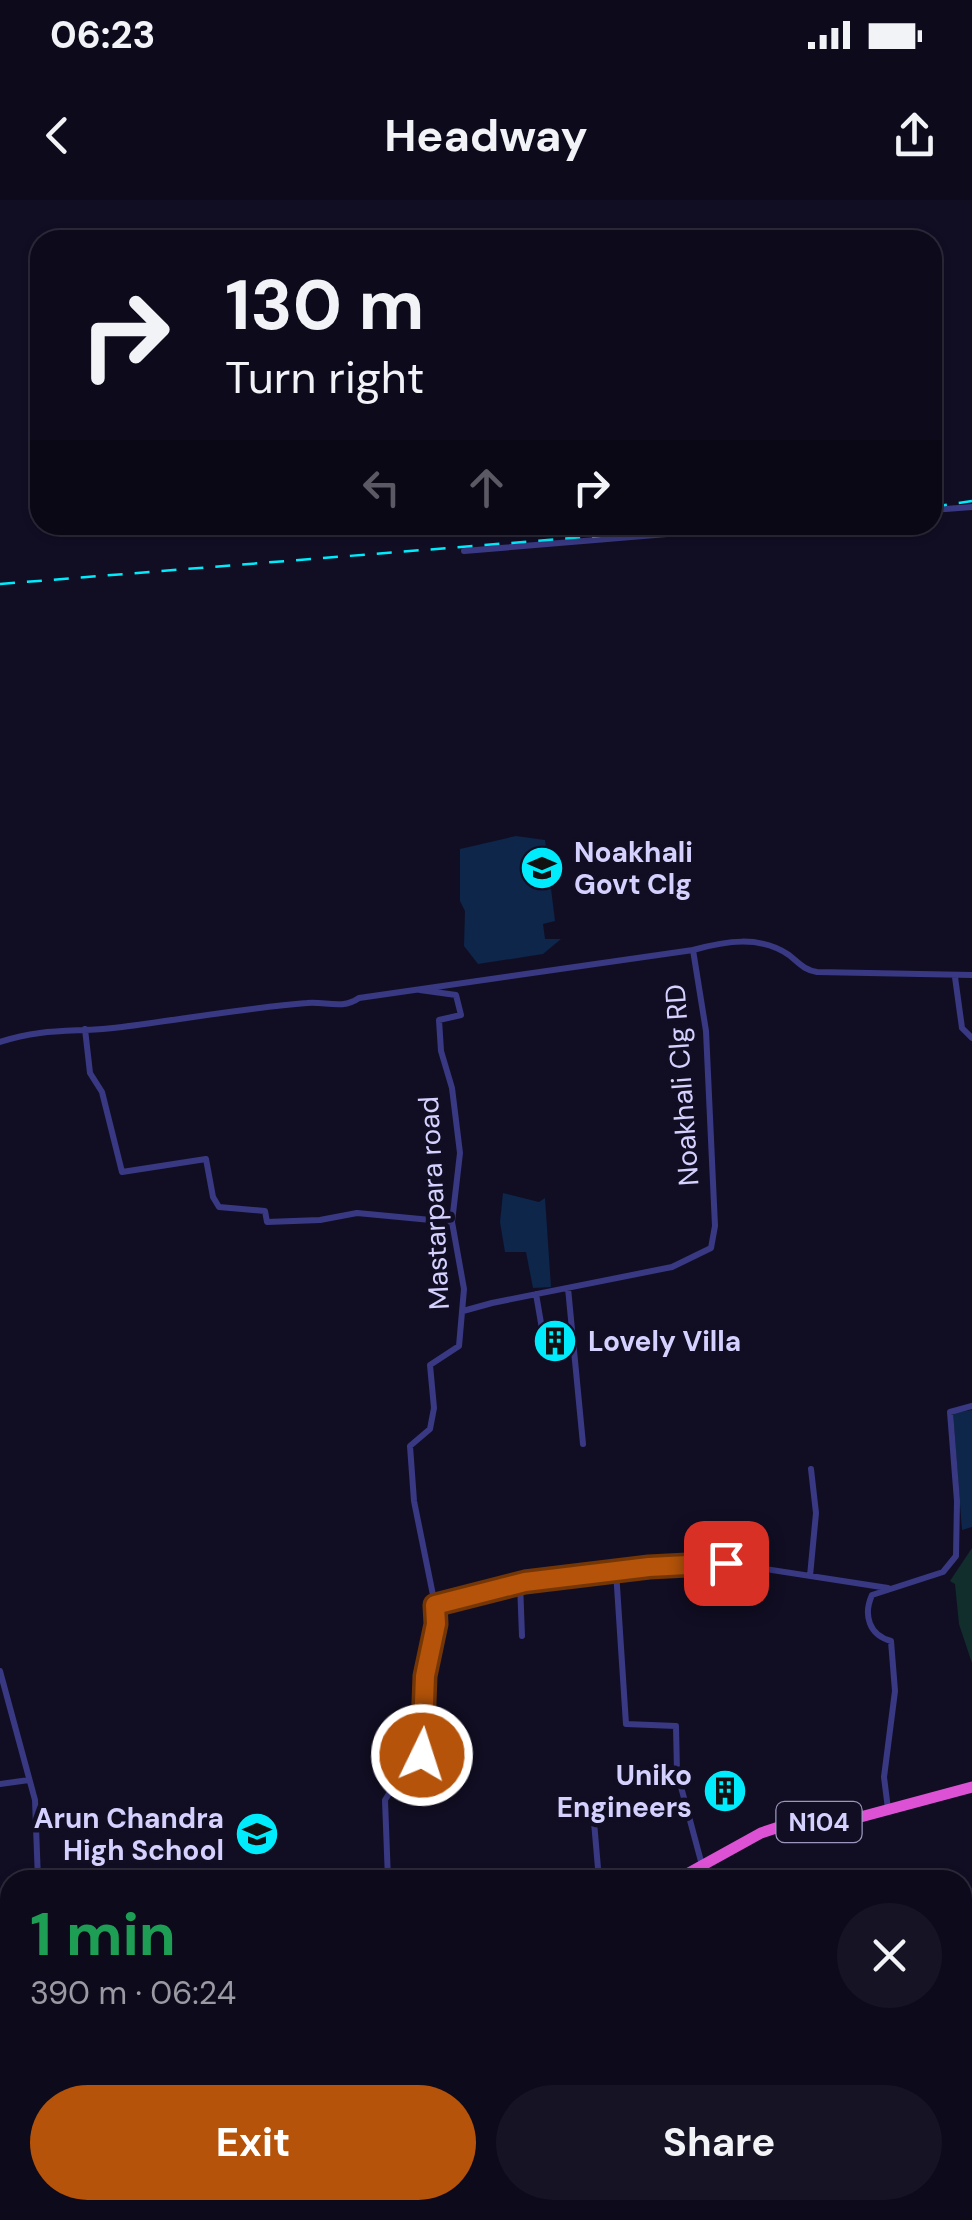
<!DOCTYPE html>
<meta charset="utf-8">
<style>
body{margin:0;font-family:"DM Sans",sans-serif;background:#161324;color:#f1f3f6;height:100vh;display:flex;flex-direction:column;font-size:38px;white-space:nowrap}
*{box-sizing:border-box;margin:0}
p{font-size:32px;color:#9a9aa3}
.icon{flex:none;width:55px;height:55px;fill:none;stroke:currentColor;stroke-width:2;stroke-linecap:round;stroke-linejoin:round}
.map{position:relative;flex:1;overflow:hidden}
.drawer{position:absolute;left:0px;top:1670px;width:972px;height:350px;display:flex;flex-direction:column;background:#0d0a1b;border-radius:30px 30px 0 0;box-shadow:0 2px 8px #0004,0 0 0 2px #2d2b3a}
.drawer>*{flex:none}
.guide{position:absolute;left:30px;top:30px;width:912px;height:305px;border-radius:30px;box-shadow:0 2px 8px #0004,0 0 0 2px #2d2b3a;background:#0d0a1b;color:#f1f3f6;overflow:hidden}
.pin{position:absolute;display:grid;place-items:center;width:85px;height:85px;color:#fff;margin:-42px;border-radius:20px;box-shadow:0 5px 15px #0006}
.me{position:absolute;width:110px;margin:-55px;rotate:4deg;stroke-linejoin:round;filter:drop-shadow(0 0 8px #0008)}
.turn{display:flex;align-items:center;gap:35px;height:210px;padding:0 30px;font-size:45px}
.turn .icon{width:130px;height:130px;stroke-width:2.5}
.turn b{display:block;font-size:70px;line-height:85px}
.lanes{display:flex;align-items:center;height:95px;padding:0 30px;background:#0003;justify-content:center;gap:50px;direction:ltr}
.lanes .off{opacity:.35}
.round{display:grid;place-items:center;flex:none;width:105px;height:105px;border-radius:52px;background:#161324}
.head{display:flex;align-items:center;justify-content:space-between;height:170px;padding:0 30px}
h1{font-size:60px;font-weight:700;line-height:75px;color:#1e9e55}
.cta{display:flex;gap:20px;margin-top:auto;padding:20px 30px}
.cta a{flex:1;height:115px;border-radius:60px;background:#b45309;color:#fff;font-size:40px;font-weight:700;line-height:115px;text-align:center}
.cta a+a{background:#161324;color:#f1f3f6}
.status{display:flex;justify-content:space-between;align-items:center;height:70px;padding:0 50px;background:#0d0a1b;direction:ltr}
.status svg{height:28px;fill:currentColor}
header{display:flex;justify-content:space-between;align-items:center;height:130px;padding:0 30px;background:#0d0a1b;font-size:45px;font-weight:700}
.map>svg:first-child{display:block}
</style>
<div class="status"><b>06:23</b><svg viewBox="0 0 49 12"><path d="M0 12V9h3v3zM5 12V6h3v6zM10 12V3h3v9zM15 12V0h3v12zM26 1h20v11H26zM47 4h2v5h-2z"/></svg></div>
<header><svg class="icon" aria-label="back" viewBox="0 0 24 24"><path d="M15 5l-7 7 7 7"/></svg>Headway<svg class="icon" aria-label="share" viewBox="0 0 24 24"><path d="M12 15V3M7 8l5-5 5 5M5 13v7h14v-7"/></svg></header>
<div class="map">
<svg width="972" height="2020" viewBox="0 0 972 2020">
<rect width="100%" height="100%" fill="#110e24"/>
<path fill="#112e2c" d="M 972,1348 L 972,1463 L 959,1424 L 955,1384 L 950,1381 Z"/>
<path fill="#0d264a" d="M 516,636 L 545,640 L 555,721 L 543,724 L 545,739 L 561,739 L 543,754 L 478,764 L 464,746 L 465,711 L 460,701 L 460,649 Z
M 503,993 L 539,1002 L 545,998 L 551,1087 L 533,1088 L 526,1052 L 505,1052 L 500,1022 Z
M 972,1210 L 972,1327 L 962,1330 L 953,1213 Z"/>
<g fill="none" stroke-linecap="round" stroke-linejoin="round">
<path stroke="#393983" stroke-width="6" d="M 932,310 L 972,307
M 464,351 L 776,325
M 955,777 L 962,828 L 972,838
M 85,829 L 90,873 L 102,892 L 122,972 L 206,959 L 213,997 L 219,1007 L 265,1011 L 267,1022 L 320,1020 L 357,1013 L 452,1022
M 0,842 C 45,827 77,833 122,827 C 184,819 245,808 307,803 C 325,801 342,810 359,798 L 693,750
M 568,1088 L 583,1244
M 536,1094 L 547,1158
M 463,1111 L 492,1103 L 672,1067 L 711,1048 L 715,1026 L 706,831 L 693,750 C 725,741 760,735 789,755 C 799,763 804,770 817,772 L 972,775
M 616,1371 L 626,1524 L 676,1526 L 677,1572 L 702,1665
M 810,1376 L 816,1313 L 811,1269
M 520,1383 L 522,1436
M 435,1405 L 525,1382 L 649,1367 L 726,1363 L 888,1388
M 0,1471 L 35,1600 L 38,1680
M 0,1584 L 29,1580
M 888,1609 L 884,1577 L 895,1491 L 891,1441 C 869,1435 863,1415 872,1395 L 943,1372 L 956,1356 L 957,1301 L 950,1212 L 972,1206
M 593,1610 L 599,1680
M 388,1680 L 385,1600 L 390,1592 L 422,1591 L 424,1492 L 435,1424 L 435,1405 L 414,1301 L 410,1246 L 430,1229 L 434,1208 L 430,1165 L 459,1146 L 464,1089 L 452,1022 L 460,953 L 452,888 L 441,851 L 439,820 L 461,815 L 456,795 L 420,790
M 400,2012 L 414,2010
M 866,2020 L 870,2016 L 972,2016"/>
<path stroke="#bb58ff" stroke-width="10" d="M 248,2010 L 248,2020"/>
<path stroke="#dd52d4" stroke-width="11" d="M 676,1680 L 761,1633 L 782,1626 L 853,1619 L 972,1587
M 0,1812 L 10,1808"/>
<path stroke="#00ecfc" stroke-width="2.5" stroke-dasharray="15 12" stroke-linecap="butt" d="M 932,307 L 972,301
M 0,384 L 709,327 L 833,330 L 855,325"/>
</g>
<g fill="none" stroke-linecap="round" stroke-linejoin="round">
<g stroke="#753606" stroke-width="25">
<path id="route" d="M 422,1555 L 425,1476 L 436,1424 L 435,1405 L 525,1382 L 649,1367 L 726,1363"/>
</g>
<use href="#route" stroke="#b45309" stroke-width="18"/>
</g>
<defs>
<g id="university-disc" transform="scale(2.25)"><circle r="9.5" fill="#00ecfc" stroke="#110e24"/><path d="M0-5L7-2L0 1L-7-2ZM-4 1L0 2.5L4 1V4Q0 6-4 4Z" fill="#111"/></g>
<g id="building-disc" transform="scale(2.25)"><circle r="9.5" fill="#00ecfc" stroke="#110e24"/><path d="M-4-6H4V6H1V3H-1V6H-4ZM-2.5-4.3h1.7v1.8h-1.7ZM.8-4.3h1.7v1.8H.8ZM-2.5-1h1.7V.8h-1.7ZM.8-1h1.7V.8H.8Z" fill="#111"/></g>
<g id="school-disc" transform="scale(2.25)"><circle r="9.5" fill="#00ecfc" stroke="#110e24"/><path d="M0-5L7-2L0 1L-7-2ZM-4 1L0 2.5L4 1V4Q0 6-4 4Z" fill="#111"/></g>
</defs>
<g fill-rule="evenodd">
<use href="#university-disc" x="542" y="668"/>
<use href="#building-disc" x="555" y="1141"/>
<use href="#building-disc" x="725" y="1591"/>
<use href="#school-disc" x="257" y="1634"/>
</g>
<g text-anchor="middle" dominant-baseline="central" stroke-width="9" stroke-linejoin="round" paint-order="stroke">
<rect fill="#110e24" stroke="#9a96bd" stroke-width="2.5" x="776.5" y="1602" width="85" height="40" rx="8"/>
<g font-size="25" font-weight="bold" fill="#d5d1ff">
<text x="819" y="1622">N104</text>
</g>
<g font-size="28" font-weight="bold" fill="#d5d1ff" stroke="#110e24" text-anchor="start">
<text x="574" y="652">Noakhali<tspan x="574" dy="32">Govt Clg</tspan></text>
<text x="588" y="1141">Lovely Villa</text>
<text x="692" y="1575" text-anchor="end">Uniko<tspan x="692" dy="32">Engineers</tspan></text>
<text x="224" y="1618" text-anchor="end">Arun Chandra<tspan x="224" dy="32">High School</tspan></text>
</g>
<g font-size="28" fill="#d5d1ff" stroke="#110e24">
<text transform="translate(682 885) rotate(-94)">Noakhali Clg RD</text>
<text transform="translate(434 1003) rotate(-93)">Mastarpara road</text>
</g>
</g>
</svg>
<div class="pin" style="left:726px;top:1363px;background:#d93025"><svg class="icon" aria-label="arrive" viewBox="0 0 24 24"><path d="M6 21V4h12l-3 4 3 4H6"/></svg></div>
<svg class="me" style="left:422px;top:1555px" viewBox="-20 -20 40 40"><circle r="17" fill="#b45309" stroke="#fff" stroke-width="3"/><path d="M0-11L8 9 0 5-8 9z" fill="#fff"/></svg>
<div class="guide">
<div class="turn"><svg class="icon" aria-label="right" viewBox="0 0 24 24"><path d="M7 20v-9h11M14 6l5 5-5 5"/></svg><div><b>130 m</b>Turn right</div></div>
<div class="lanes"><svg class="icon off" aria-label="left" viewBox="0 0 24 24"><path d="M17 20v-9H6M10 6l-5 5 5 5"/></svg><svg class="icon off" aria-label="ahead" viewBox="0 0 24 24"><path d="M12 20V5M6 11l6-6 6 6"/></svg><svg class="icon" aria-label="right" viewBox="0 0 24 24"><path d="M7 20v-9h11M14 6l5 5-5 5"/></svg></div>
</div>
<section class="drawer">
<div class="head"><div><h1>1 min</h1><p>390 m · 06:24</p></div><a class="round"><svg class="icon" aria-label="close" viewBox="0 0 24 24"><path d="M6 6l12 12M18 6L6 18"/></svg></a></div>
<div class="cta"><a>Exit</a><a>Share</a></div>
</section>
</div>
